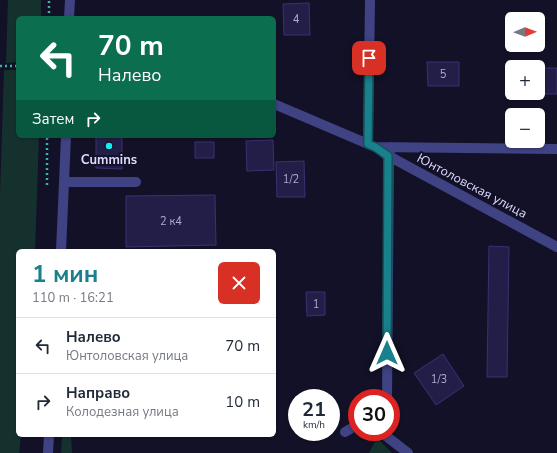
<!DOCTYPE html>
<html lang="ru">
<meta charset="utf-8">
<style>
body{margin:0;font-family:"Nunito Sans",sans-serif;background:#f6f6f7;color:#1f2937;height:100vh;display:flex;flex-direction:column;font-size:15px;white-space:nowrap}
*{box-sizing:border-box;margin:0}
p{font-size:13px;color:#747a83}
.icon{flex:none;width:22px;height:22px;fill:none;stroke:currentColor;stroke-width:2;stroke-linecap:round;stroke-linejoin:round}
.map{position:relative;flex:1;overflow:hidden}
.drawer{position:absolute;left:16px;top:249px;width:260px;height:188px;display:flex;flex-direction:column;background:#fff;border-radius:6px;box-shadow:0 1px 3px #0004}
.drawer>*{flex:none}
.top-card{position:absolute;left:16px;top:16px;width:260px;height:122px;border-radius:6px;box-shadow:0 1px 3px #0004;background:#0b6e4f;color:#fff;overflow:hidden}
.needle{width:26px;rotate:89deg}
.fabs{position:absolute;left:505px;top:12px;display:grid;gap:8px}
.fabs a{display:grid;place-items:center;width:40px;height:40px;border-radius:6px;background:#fff;box-shadow:0 1px 3px #0004;font-size:20px}
.speed{position:absolute;left:288px;top:389px;display:flex;gap:8px;font-size:20px;font-weight:700;text-align:center}
.speed>*{display:grid;place-content:center;width:52px;height:52px;border-radius:50%;background:#fff;box-shadow:0 1px 3px #0004;line-height:1}
.speed small{font-size:10px;font-weight:400}
.speed .limit{border:6px solid #d22;background:#fff;color:#111}
.pin{position:absolute;display:grid;place-items:center;width:34px;height:34px;color:#fff;margin:-17px;border-radius:8px;box-shadow:0 2px 6px #0006}
.me{position:absolute;width:44px;margin:-22px;rotate:0deg;stroke-linejoin:round;filter:drop-shadow(0 0 3px #0008)}
.turn{display:flex;align-items:center;gap:14px;height:84px;padding:0 16px;font-size:18px}
.turn .icon{width:52px;height:52px;stroke-width:2.5}
.turn b{display:block;font-size:28px;line-height:34px}
.then{display:flex;align-items:center;height:38px;padding:0 16px;background:#0003;gap:8px;font-size:15px}
.round{display:grid;place-items:center;flex:none;width:42px;height:42px;border-radius:6px;background:#f6f6f7}
.summary{display:flex;align-items:center;justify-content:space-between;height:68px;padding:0 16px}
h1{font-size:24px;font-weight:700;line-height:30px;color:#19818b}
ul{padding:0;list-style:none}
li{display:flex;align-items:center;gap:12px;height:56px;padding:0 16px;border-top:1px solid #e0e1e3}
li div{flex:1}
li b{display:block;font-size:15px}
li em{font-style:normal}
.map>svg:first-child{display:block}
</style>
<div class="map">
<svg width="557" height="453" viewBox="0 0 557 453">
<rect width="100%" height="100%" fill="#131127"/>
<path fill="#15312e" d="M 8,0 L 41,0 L 41,18 L 18,18 L 18,62 L 6,63 Z
M 4,70 L 18,70 L 18,136 L 39,136 L 35,251 L 18,251 L 18,435 L 21,435 L 19,453 L 0,453 L 0,195 Z
M 62,435 L 71,435 L 72,453 L 61,453 Z
M 377,438 L 392,453 L 369,453 Z"/>
<path fill="#231e47" stroke="#393272" d="M 309,3 L 310,35 L 284,35 L 283,4 Z
M 427,62 L 459,62 L 459,86 L 428,86 Z
M 538,68 L 557,68 L 557,94 L 538,94 Z
M 96,136 L 122,136 L 122,169 L 96,168 Z
M 273,140 L 274,170 L 247,171 L 246,141 Z
M 195,142 L 214,142 L 214,158 L 195,158 Z
M 304,161 L 305,197 L 277,197 L 276,162 Z
M 215,195 L 216,245 L 126,247 L 126,196 Z
M 489,246 L 509,247 L 507,377 L 487,377 Z
M 306,292 L 325,292 L 325,315 L 307,316 Z
M 443,354 L 464,386 L 436,405 L 414,373 Z"/>
<g fill="none" stroke-linecap="round" stroke-linejoin="round">
<path stroke="#37b4a2" stroke-width="2.5" stroke-dasharray="2 3" stroke-linecap="butt" d="M 49,18 L 49,0
M 0,66 L 18,66
M 47,185 L 47,136"/>
<path stroke="#3f4283" stroke-width="10" d="M 69,18 L 70,0
M 274,104 L 375,147 L 557,149
M 368,144 L 370,0
M 385,154 L 557,247
M 64,182 L 136,182
M 61,251 L 66,136
M 387,398 L 389,156 L 391,147
M 345,432 L 357,425
M 386,432 L 386,436 L 408,453
M 48,453 L 49,435"/>
</g>
<g fill="none" stroke-linecap="round" stroke-linejoin="round">
<g stroke="#10545a" stroke-width="10">
<path id="route" d="M 369,58 L 368,144 L 375,147 L 388,156 L 387,353"/>
</g>
<use href="#route" stroke="#19818b" stroke-width="7"/>
</g>
<circle fill="#11edf2" stroke="#131127" stroke-width="1.5" cx="109" cy="146" r="4"/>
<g text-anchor="middle" dominant-baseline="central" stroke-width="4" stroke-linejoin="round" paint-order="stroke">
<g font-size="11" fill="#adabd0">
<text x="296" y="19">4</text>
<text x="443" y="74">5</text>
<text x="291" y="179">1/2</text>
<text x="171" y="221">2 к4</text>
<text x="316" y="304">1</text>
<text x="439" y="379">1/3</text>
</g>
<g font-size="13" font-weight="bold" fill="#dbdafd" stroke="#131127">
<text x="109" y="160">Cummins</text>
</g>
<g font-size="13" fill="#dbdafd" stroke="#131127">
<text transform="translate(472 186) rotate(28)">Юнтоловская улица</text>
</g>
</g>
</svg>
<div class="fabs">
<a><svg class="needle" viewBox="-14 -14 28 28"><path d="M0-13l5 13h-10z" fill="#e53935"/><path d="M0 13l5-13h-10z" fill="#747a83"/></svg></a>
<a>+</a>
<a>−</a>
</div>
<div class="speed"><div>21<small>km/h</small></div><div class="limit">30</div></div>
<div class="pin" style="left:369px;top:58px;background:#d93025"><svg class="icon" aria-label="arrive" viewBox="0 0 24 24"><path d="M6 21V4h12l-3 4 3 4H6"/></svg></div>
<svg class="me" style="left:387px;top:353px" viewBox="-20 -20 40 40"><path d="M0-17L14 15 0 8-14 15z" fill="#19818b" stroke="#fff" stroke-width="4"/></svg>
<div class="top-card">
<div class="turn"><svg class="icon" aria-label="left" viewBox="0 0 24 24"><path d="M17 20v-9H6M10 6l-5 5 5 5"/></svg><div><b>70 m</b>Налево</div></div>
<div class="then">Затем<svg class="icon" aria-label="right" viewBox="0 0 24 24"><path d="M7 20v-9h11M14 6l5 5-5 5"/></svg></div>
</div>
<section class="drawer">
<div class="summary"><div><h1>1 мин</h1><p>110 m · 16:21</p></div><a class="round" style="background:#d93025;color:#fff"><svg class="icon" aria-label="close" viewBox="0 0 24 24"><path d="M6 6l12 12M18 6L6 18"/></svg></a></div>
<ul>
<li><svg class="icon" aria-label="left" viewBox="0 0 24 24"><path d="M17 20v-9H6M10 6l-5 5 5 5"/></svg><div><b>Налево</b><p>Юнтоловская улица</p></div><em>70 m</em></li>
<li><svg class="icon" aria-label="right" viewBox="0 0 24 24"><path d="M7 20v-9h11M14 6l5 5-5 5"/></svg><div><b>Направо</b><p>Колодезная улица</p></div><em>10 m</em></li>
</ul>
</section>
</div>
